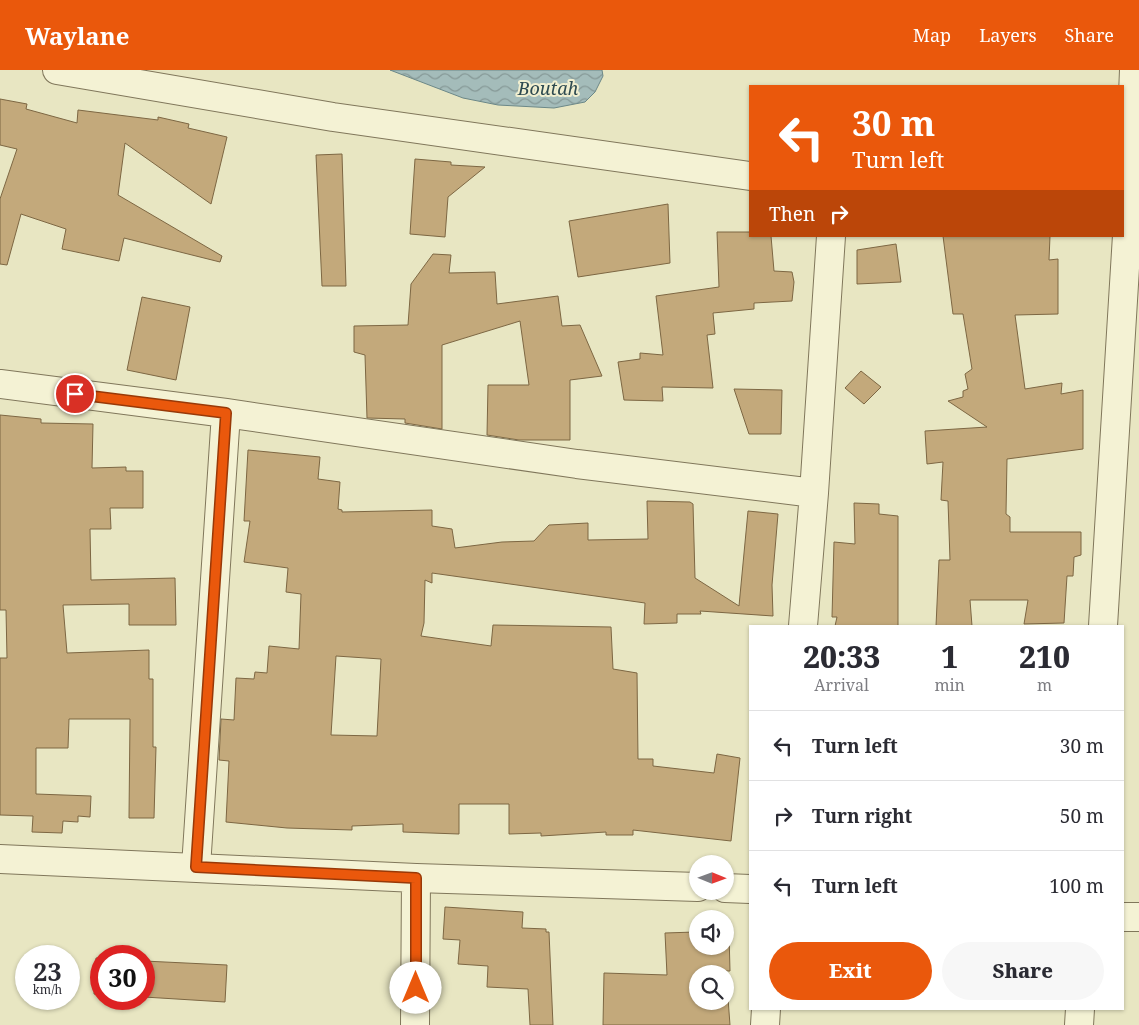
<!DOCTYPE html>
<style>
body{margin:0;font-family:"Noto Serif",serif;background:#f7f7f7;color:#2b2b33;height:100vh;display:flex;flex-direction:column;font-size:19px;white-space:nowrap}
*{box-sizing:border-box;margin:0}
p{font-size:16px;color:#7c7c81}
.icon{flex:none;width:28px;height:28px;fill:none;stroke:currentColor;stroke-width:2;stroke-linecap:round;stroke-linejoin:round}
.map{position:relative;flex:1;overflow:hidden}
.details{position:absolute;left:749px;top:555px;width:375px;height:385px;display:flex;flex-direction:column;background:#fff;border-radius:0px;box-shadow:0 1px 4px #0004}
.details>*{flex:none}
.hud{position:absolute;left:749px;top:15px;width:375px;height:152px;border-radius:0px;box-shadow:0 1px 4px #0004;background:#ea580c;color:#fff;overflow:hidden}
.needle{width:32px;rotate:91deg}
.tools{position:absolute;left:689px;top:785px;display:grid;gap:10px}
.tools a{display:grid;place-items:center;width:45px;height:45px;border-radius:50%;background:#fff;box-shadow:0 1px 4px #0004;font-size:25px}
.speed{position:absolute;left:15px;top:875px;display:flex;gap:10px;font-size:25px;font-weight:700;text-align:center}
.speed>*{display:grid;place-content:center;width:65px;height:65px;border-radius:50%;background:#fff;box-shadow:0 1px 4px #0004;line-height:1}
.speed small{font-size:12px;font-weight:400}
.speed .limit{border:8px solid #d22;background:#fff;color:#111}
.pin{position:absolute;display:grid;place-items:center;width:42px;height:42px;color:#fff;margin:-21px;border:2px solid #fff;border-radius:50%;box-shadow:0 1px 5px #0007}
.me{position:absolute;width:55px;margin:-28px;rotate:0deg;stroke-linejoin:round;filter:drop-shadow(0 0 4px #0008)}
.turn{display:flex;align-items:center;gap:18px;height:105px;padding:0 20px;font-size:22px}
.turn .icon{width:65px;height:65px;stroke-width:2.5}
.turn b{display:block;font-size:35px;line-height:42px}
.then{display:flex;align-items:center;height:48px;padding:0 20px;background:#0003;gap:10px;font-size:19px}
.eta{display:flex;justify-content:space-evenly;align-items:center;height:85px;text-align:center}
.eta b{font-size:30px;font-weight:800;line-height:35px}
.primary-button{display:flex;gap:10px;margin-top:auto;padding:10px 20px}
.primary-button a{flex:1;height:58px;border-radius:30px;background:#ea580c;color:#fff;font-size:20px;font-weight:800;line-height:58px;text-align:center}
.primary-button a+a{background:#f7f7f7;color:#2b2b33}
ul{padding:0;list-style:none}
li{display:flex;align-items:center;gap:15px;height:70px;padding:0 20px;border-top:1px solid #e1e1e2}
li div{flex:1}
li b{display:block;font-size:19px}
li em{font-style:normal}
header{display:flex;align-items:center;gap:30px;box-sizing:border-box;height:70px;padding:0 25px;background:#ea580c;color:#fff}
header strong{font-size:24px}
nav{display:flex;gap:28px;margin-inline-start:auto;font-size:18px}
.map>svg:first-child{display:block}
</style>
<header>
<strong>Waylane</strong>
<nav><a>Map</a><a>Layers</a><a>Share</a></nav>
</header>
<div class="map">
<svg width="1139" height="955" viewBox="0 0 1139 955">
<defs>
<pattern id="water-waves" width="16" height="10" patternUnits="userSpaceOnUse" patternTransform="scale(1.25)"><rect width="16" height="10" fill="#a4bcba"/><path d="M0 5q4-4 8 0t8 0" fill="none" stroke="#869997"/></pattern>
</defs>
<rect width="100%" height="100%" fill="#e8e6c2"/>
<path fill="url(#water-waves)" stroke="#6c8888" d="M 390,0 L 602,0 L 603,6 L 595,22 L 585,32 L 554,38 L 498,35 L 463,28 Z"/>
<path fill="#c3a97b" stroke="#7d6743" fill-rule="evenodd" d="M 0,29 L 27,34 L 26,39 L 77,53 L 78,40 L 158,50 L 158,47 L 189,54 L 188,58 L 227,67 L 211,134 L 125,73 L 118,125 L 222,186 L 220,192 L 124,168 L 119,191 L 62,179 L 66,159 L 21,144 L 7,195 L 0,194 L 0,129 L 17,79 L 0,75 Z
M 342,84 L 346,216 L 322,216 L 316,85 Z
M 415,89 L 451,92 L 451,95 L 485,97 L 448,127 L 445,167 L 410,164 Z
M 668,134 L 670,193 L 578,207 L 569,151 Z
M 717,162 L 750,162 L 750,166 L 771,166 L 774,201 L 792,202 L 794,212 L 792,231 L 754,233 L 754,239 L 713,243 L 715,264 L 707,265 L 713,318 L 662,317 L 663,331 L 624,330 L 618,292 L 640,289 L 640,283 L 663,285 L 656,226 L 719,217 Z
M 943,166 L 1050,166 L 1049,190 L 1058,189 L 1058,244 L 1015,245 L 1025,319 L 1062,313 L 1061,324 L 1083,320 L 1083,379 L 1007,389 L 1006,444 L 1010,447 L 1010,462 L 1081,462 L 1081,485 L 1074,487 L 1073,506 L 1067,506 L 1064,553 L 1024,554 L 1028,530 L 970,530 L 972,556 L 936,556 L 939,490 L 950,490 L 948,431 L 941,430 L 943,392 L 927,394 L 925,361 L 987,357 L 948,331 L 963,327 L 963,321 L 968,319 L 965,304 L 972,299 L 963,244 L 953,244 Z
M 896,174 L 901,212 L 857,214 L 857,180 Z
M 433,184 L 451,185 L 449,203 L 495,202 L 497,234 L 558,226 L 562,256 L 580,255 L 602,306 L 570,310 L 570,370 L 519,370 L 487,365 L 488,315 L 529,315 L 520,251 L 442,275 L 442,359 L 405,353 L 405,349 L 367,348 L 365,285 L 354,282 L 354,256 L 408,255 L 411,214 Z
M 142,227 L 190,237 L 176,310 L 127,300 Z
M 861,301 L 881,317 L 864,334 L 845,318 Z
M 734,319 L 782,320 L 781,364 L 749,364 Z
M 0,345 L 41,349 L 41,353 L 93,354 L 92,398 L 126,397 L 126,401 L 143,401 L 143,438 L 110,438 L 111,459 L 90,459 L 91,510 L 175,508 L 176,555 L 129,555 L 129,534 L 63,535 L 67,583 L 149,580 L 149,609 L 153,609 L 153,677 L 156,677 L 154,748 L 129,748 L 130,649 L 69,649 L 68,678 L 36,678 L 36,724 L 91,726 L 90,747 L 78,746 L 78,752 L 63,751 L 62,763 L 32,762 L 33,746 L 0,745 L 0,588 L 7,588 L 6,540 L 0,540 Z
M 248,380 L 320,387 L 318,409 L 340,412 L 338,439 L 342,440 L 342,442 L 432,440 L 432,456 L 452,459 L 455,478 L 502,472 L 534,471 L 549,455 L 588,453 L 588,470 L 648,469 L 647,431 L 690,432 L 693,434 L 695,508 L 739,536 L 748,441 L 778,444 L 772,515 L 773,546 L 700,541 L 701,544 L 677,544 L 677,553 L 644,554 L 645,533 L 432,503 L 432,513 L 425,510 L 424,553 L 421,566 L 491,576 L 493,555 L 611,557 L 613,599 L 637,603 L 638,689 L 653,689 L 653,696 L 714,703 L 717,684 L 740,688 L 731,771 L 633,760 L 633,765 L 606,765 L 606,762 L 541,766 L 541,763 L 509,764 L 509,734 L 459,734 L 459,764 L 403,762 L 403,754 L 352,756 L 352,760 L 287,758 L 226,752 L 229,691 L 219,690 L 221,649 L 234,650 L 236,608 L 254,609 L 255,602 L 267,603 L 269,576 L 299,579 L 301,524 L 286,522 L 288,498 L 244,492 L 250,451 L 244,451 ZM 336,586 L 381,589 L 377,666 L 331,665 Z
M 854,433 L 879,434 L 879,444 L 898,446 L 898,556 L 835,556 L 837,547 L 832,547 L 834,472 L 855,474 Z
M 445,837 L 523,842 L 522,858 L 546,859 L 546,862 L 549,862 L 553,955 L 530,955 L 528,919 L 487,917 L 488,896 L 458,894 L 460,870 L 443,869 Z
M 695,862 L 698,863 L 698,876 L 725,876 L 725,863 L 729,863 L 730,901 L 726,901 L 730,955 L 603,955 L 604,903 L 667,905 L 665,863 ZM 698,904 L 725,904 L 725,931 L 698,931 Z
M 96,888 L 101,888 L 101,925 L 94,924 Z
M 144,891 L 227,895 L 225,932 L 144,927 Z"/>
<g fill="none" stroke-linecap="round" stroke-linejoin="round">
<g stroke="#80775b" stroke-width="30">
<path id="minor" d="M 57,0 L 333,47 L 750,106
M 0,314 L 226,343 L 577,394 L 814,423
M 803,556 L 814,423 L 831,166
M 1103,556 L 1128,149 L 1134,0
M 0,789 L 416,808 L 698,817
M 196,797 L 226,343
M 725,818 L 750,819
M 1122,847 L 1139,847
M 415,955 L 416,808
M 765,955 L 766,939
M 1079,955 L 1080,939"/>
</g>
<use href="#minor" stroke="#f4f2d4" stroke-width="28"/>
</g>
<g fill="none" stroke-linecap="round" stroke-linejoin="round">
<g stroke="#983908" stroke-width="12">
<path id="route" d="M 75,324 L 226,343 L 196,797 L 416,808 L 416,918"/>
</g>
<use href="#route" stroke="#ea580c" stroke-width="9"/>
</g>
<g text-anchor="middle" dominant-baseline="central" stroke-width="4" stroke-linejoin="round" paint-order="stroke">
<g font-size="18" font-style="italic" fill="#2e4a50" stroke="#f1efd0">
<text x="548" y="18">Boutah</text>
</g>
</g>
</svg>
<div class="tools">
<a><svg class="needle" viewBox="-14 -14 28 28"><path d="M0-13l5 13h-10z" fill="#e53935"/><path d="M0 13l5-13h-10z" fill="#7c7c81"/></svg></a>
<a><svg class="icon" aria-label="sound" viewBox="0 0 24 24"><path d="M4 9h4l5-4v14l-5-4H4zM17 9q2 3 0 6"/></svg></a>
<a><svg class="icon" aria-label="search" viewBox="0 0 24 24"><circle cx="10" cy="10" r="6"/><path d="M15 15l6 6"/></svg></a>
</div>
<div class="speed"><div>23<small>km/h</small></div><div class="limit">30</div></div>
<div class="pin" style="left:75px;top:324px;background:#d93025"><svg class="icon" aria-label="arrive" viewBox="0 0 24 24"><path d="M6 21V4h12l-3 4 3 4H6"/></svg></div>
<svg class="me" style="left:416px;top:918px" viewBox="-20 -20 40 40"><circle r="19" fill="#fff"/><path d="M0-13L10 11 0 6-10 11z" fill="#ea580c"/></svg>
<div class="hud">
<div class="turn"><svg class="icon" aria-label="left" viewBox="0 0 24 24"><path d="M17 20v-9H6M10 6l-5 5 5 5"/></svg><div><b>30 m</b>Turn left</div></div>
<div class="then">Then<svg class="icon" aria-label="right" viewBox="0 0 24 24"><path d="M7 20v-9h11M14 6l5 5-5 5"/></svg></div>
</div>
<section class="details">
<div class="eta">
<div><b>20:33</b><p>Arrival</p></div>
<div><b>1</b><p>min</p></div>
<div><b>210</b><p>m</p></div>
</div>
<ul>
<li><svg class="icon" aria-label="left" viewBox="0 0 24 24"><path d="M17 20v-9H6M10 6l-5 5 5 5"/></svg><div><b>Turn left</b></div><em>30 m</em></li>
<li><svg class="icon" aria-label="right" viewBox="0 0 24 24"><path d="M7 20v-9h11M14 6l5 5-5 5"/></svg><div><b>Turn right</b></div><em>50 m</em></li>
<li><svg class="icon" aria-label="left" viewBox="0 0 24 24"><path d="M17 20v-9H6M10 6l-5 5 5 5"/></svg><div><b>Turn left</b></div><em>100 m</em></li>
</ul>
<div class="primary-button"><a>Exit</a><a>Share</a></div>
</section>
</div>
